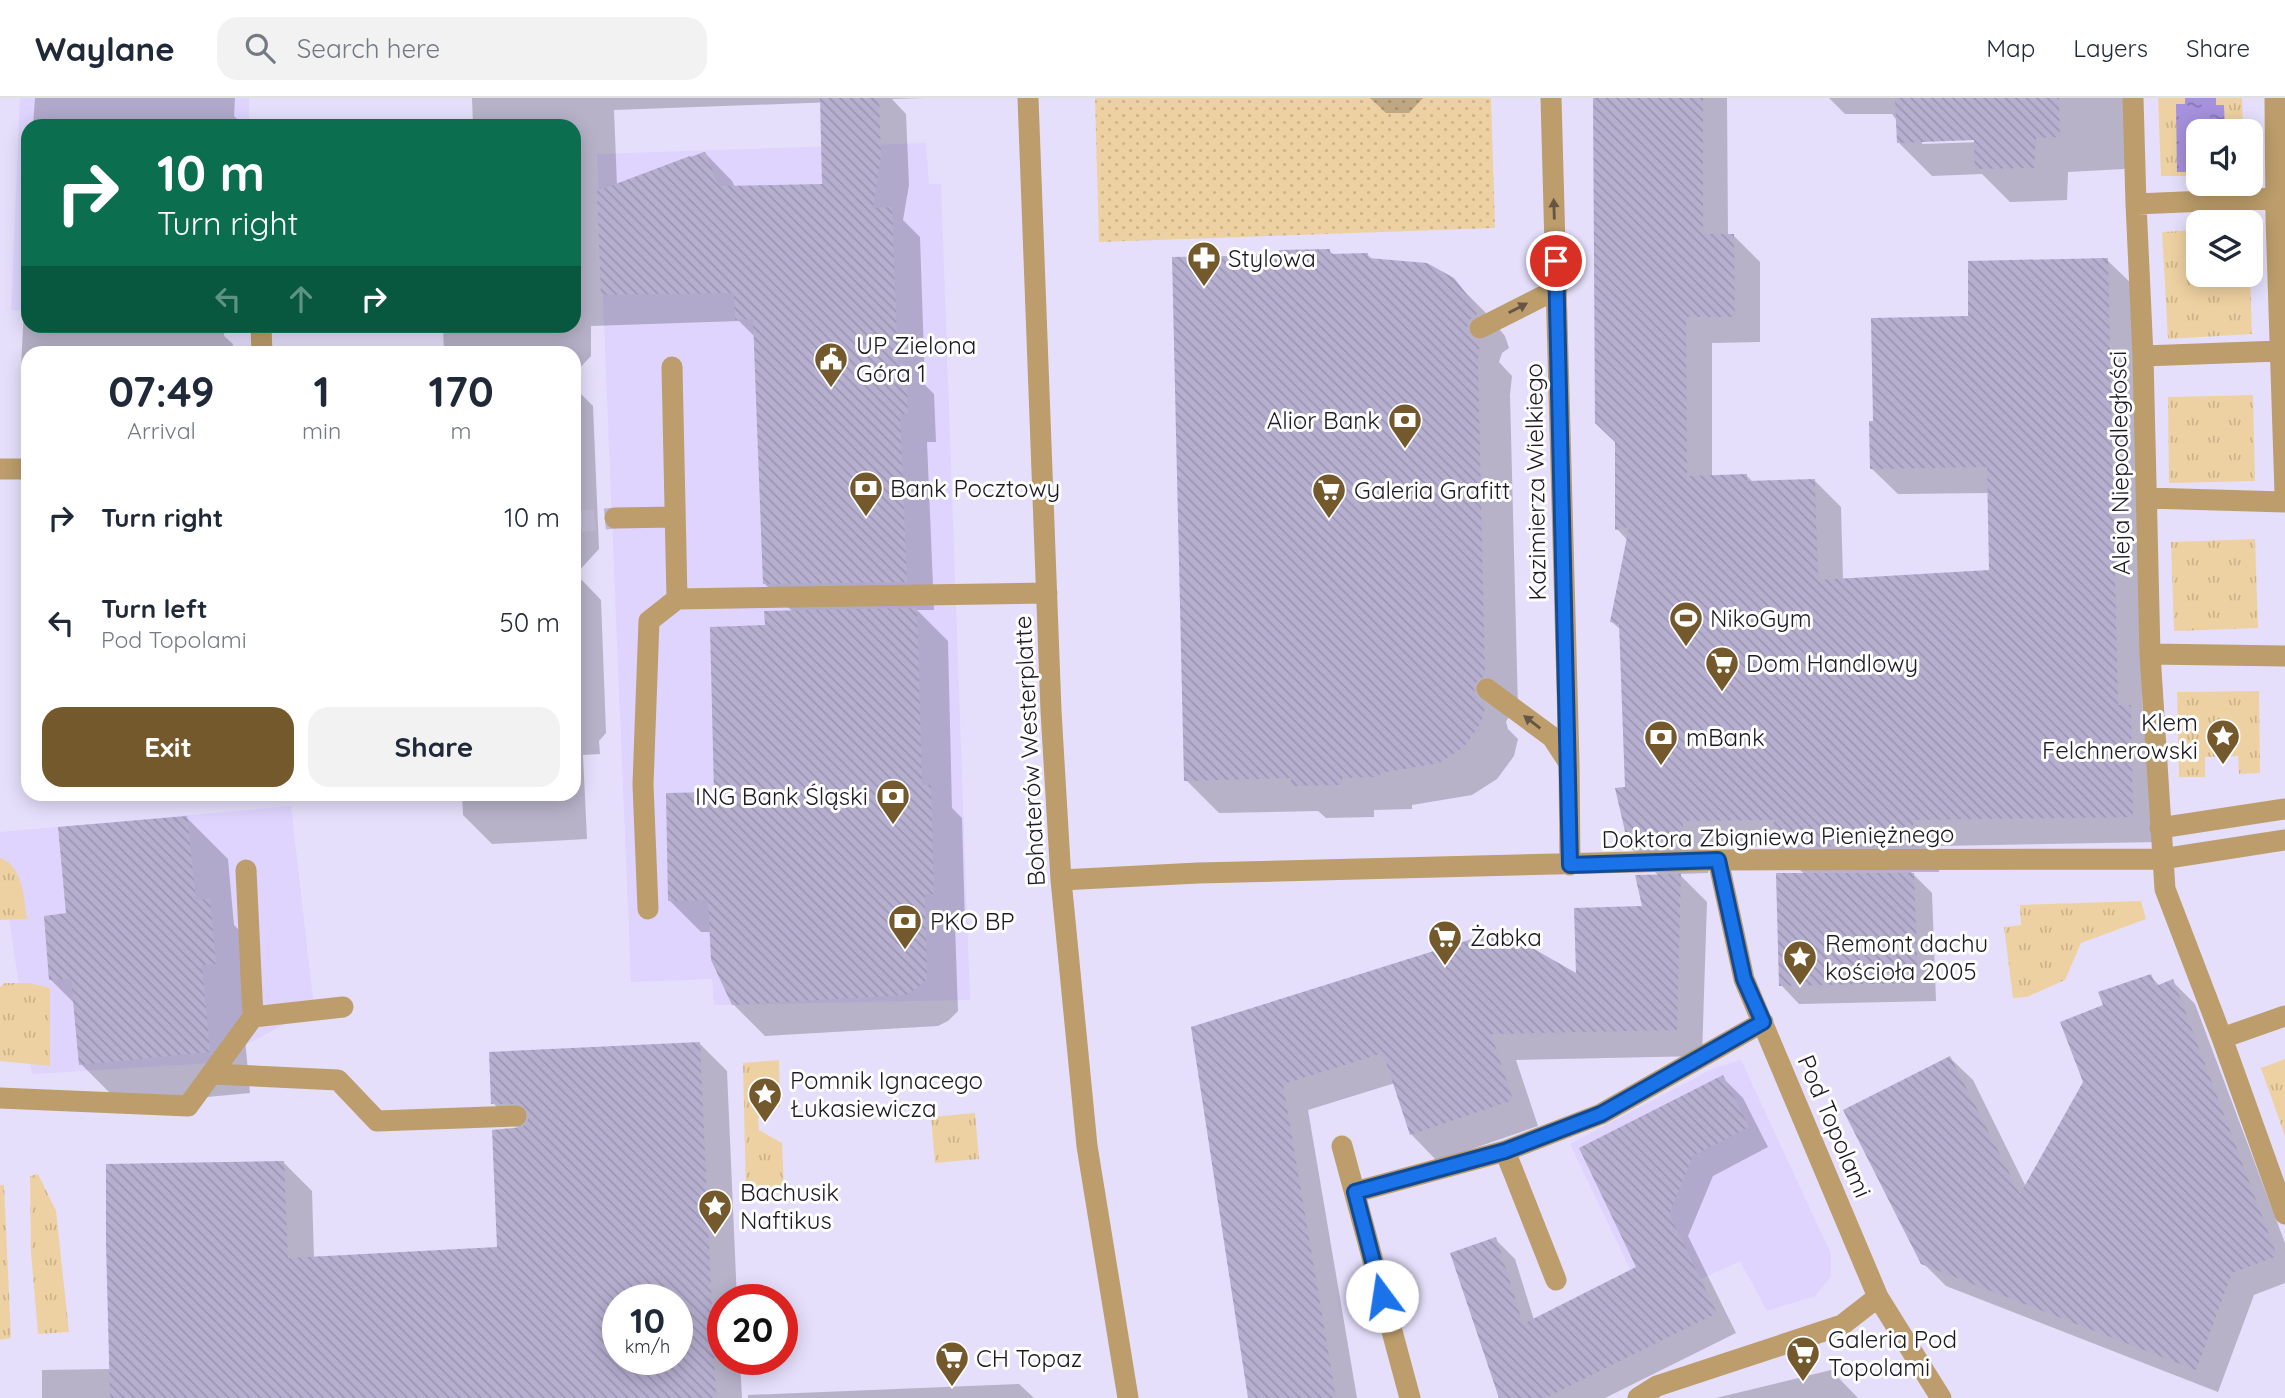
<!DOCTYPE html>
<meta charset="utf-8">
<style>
body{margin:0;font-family:Quicksand,sans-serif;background:#f2f2f3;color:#1f2937;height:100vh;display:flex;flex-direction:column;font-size:26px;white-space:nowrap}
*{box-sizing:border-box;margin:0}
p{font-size:23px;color:#747a83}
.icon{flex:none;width:38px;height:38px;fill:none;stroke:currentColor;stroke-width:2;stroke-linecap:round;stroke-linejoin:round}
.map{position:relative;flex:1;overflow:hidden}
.panel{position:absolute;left:21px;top:248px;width:560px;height:455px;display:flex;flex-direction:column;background:#fff;border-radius:21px;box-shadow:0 4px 18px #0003}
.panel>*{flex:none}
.top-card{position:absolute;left:21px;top:21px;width:560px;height:214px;border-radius:21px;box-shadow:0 4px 18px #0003;background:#0b6e4f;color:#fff;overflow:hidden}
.tools{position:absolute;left:2186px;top:21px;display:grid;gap:14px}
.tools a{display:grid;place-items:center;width:77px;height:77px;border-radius:14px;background:#fff;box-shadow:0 4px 18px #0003;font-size:35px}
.speed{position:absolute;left:602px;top:1186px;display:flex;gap:14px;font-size:35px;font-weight:700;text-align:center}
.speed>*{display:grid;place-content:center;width:91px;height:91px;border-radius:50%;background:#fff;box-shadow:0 4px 18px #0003;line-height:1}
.speed small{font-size:18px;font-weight:400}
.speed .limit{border:10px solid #d22;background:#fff;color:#111}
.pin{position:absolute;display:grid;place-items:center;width:60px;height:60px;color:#fff;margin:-30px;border:4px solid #fff;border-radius:50%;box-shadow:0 2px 7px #0007}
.me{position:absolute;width:77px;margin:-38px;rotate:346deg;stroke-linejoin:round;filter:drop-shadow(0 0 5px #0008)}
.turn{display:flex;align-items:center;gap:24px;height:147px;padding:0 21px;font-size:32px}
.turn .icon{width:91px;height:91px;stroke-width:2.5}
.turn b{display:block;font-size:49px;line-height:60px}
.lanes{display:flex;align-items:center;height:66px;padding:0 21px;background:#0003;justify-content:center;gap:35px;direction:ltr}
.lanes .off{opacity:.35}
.eta{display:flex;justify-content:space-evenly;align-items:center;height:119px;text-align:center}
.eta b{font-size:42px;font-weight:700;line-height:49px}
.cta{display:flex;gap:14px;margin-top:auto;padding:14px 21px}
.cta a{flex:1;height:80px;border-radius:21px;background:#73592b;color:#fff;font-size:28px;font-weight:700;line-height:80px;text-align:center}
.cta a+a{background:#f2f2f3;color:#1f2937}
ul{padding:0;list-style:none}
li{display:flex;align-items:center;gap:21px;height:105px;padding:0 21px}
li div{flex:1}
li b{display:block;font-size:26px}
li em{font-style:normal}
header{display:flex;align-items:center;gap:42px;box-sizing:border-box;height:98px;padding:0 35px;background:#fff;border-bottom:2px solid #e0e1e3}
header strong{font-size:33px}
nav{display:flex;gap:38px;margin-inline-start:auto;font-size:24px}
.search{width:490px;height:63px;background:#f2f2f3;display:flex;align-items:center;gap:18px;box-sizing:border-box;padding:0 24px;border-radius:21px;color:#747a83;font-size:26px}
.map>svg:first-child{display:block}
</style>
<header>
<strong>Waylane</strong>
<div class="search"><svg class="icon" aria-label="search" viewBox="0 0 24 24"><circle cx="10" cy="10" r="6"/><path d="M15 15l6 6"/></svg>Search here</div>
<nav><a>Map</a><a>Layers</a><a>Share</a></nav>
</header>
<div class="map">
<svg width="2285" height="1300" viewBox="0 0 2285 1300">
<defs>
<pattern id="grass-tufts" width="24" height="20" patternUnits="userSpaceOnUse" patternTransform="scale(1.75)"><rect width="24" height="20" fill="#eed1a2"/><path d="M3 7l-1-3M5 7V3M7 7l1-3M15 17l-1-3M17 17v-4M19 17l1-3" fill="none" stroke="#ccb38b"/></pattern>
<pattern id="park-dots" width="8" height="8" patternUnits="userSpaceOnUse" patternTransform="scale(1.75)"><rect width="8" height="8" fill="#eed1a2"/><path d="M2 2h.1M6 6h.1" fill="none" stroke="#ccb38b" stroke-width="1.8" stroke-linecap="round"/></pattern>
<pattern id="water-ripples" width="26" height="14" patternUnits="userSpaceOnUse" patternTransform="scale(1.75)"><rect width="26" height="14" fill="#a591dd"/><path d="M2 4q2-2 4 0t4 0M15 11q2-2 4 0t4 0" fill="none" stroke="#8676b3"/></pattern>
<pattern id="building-back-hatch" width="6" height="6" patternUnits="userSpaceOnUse" patternTransform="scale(1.75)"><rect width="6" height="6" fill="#b6afd0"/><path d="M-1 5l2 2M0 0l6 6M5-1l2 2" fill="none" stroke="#9c96b2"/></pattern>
</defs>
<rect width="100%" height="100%" fill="#e5dffb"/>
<path fill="#ded4fe" d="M 20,0 L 249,0 L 249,28 L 28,28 L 28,213 L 11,212 Z
M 926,45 L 929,86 L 941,86 L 970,902 L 714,907 L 712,881 L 631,884 L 597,56 Z
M 291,708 L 314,910 L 213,965 L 32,976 L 0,759 L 0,734 Z
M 1741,962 L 1831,1156 L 1831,1178 L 1815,1198 L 1767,1213 L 1740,1163 L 1647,1206 L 1570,1046 L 1714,970 Z"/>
<path fill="url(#grass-tufts)" d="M 2158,0 L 2242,0 L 2243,33 L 2198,33 L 2198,78 L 2161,78 Z
M 2198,132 L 2198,177 L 2250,177 L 2252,236 L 2168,241 L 2162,134 Z
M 2253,297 L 2255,383 L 2169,385 L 2168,299 Z
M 2255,441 L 2258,530 L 2174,533 L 2171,444 Z
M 2259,593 L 2260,675 L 2239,676 L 2238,658 L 2205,659 L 2205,679 L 2179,679 L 2177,594 Z
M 0,760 C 23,767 24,801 27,821 L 0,822 Z
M 2141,803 L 2146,821 L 2081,845 L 2065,882 L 2027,899 L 2013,900 L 2004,829 L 2021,827 L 2020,807 Z
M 5,885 L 29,885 L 50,890 L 50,968 L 0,963 L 0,889 Z
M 2285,961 L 2285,1038 L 2261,970 Z
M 779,962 L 780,1008 L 758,1020 L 759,1032 L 782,1045 L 784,1092 L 746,1094 L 743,965 Z
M 975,1015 L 979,1061 L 935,1065 L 931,1019 Z
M 38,1076 L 56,1113 L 69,1234 L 38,1236 L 31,1154 L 30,1078 Z
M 0,1087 L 4,1087 L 11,1240 L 0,1242 Z"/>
<path fill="url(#park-dots)" d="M 1095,0 L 1491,0 L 1495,130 L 1099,144 Z"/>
<path fill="url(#water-ripples)" d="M 2185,0 L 2216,0 L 2216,7 L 2224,7 L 2225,33 L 2198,33 L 2198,74 L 2177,74 L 2176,6 L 2185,6 Z"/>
<path fill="#0003" fill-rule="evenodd" d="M 35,0 L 235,0 L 234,18 L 244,28 L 33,28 Z
M 472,0 L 925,0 L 892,1 L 906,16 L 909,87 L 903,122 L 920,139 L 925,287 L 934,296 L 936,344 L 927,344 L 934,512 L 917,512 L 948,543 L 952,710 L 962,720 L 965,827 L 955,827 L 958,913 L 948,923 L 938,928 L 765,938 L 733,906 L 711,834 L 701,834 L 670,803 L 716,696 L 766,529 L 793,514 L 765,486 L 755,239 L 739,223 L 591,228 L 591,258 L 574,276 L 574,256 L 444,256 L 443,228 L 574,228 L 574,28 L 473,28 ZM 835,4 L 824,88 L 735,89 L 732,83 L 704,54 L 617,87 L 614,12 Z
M 1370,0 L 1423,0 L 1409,15 L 1386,15 Z
M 1594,0 L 1727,0 L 1728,138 L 1734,138 L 1760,164 L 1760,244 L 1712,245 L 1712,378 L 1746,377 L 1753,384 L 1815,383 L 1841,409 L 1843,482 L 1991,474 L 1989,395 L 1898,396 L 1871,370 L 1875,324 L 1970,219 L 2107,162 L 2134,188 L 2143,622 L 2156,635 L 2159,744 L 1938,748 L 1939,774 L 1911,774 L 1932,795 L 1936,903 L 1799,906 L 1781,887 L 1805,777 L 1776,748 L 1709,749 L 1708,775 L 1679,776 L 1707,804 L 1702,958 L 1516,962 L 1538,1028 L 1437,1063 L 1411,1036 L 1395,985 L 1308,1012 L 1357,1300 L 1250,1300 L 1193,930 L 1578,878 L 1644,809 L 1659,778 L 1631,750 L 1621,532 L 1612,524 L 1628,443 L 1617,431 L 1617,345 Z
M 1829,0 L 2132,0 L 2139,55 L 2124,71 L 2068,74 L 2067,102 L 2010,104 L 1982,76 L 1932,78 L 1899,45 L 1898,24 L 1892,16 L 1845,16 ZM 1982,40 L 1983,44 L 1922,46 L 1922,43 Z
M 28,132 L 28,228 L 225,228 L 224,238 L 233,246 L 232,256 L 28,256 L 28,291 L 21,269 Z
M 1329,152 L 1334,157 L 1367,156 L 1373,162 L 1453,182 L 1487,216 L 1505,238 L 1509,250 L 1502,255 L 1499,264 L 1512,278 L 1510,297 L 1518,611 L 1510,616 L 1506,624 L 1508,631 L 1518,641 L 1514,658 L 1497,681 L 1472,697 L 1412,707 L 1412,711 L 1374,712 L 1374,719 L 1326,720 L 1318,713 L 1219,715 L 1186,682 L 1281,159 Z
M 574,289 L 593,308 L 599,451 L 576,476 L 601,502 L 606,635 L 599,643 L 600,656 L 583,657 L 587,741 L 492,746 L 463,717 L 462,696 L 574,696 Z
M 187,720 L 228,761 L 234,827 L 251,844 L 242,908 L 250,995 L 122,1007 L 81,966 L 75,906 L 50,881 L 68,817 Z
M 2150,878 L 2160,888 L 2172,883 L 2195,906 L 2285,1145 L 2285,1185 L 2254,1197 L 2218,1294 L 1946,1188 L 1923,1165 L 1950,960 L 1973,982 L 2026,1089 L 2085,984 L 2105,908 Z
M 699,945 L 727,973 L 737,1202 L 723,1202 L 723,1262 L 740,1262 L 742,1300 L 42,1300 L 42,1272 L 111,1271 L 284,1065 L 312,1093 L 314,1161 L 499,1150 L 519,1031 L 493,1005 ZM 618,1202 L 677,1202 L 677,1262 L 618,1262 Z
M 1723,980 L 1743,1000 L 1768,1049 L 1713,1078 L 1688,1138 L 1736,1235 L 1605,1300 L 1501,1300 L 1495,1141 L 1515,1161 L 1534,1222 L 1638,1170 Z
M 1831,1272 L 1858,1300 L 1716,1300 Z
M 1019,1286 L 1034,1300 L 748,1300 L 748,1297 Z"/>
<path fill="url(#building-back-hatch)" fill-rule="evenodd" d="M 820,0 L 879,0 L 881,58 L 873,110 L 892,109 L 898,266 L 906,266 L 908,316 L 900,316 L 907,484 L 763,486 L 753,221 L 735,222 L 734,195 L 601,197 L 597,93 L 690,58 L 691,60 L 705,54 L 719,88 L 822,86 Z
M 1593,0 L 1703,0 L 1703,136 L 1734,136 L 1735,219 L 1686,219 L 1687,378 L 1747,376 L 1747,383 L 1815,381 L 1818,482 L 1989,472 L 1987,369 L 1870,371 L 1869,323 L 1873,323 L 1871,220 L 1968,218 L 1968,163 L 2108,160 L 2118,607 L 2131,607 L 2133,719 L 1913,722 L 1914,748 L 1775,749 L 1774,722 L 1683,723 L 1682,750 L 1629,751 L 1615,690 L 1625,689 L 1619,526 L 1610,524 L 1629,429 L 1615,432 L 1615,344 L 1595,325 Z
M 1895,0 L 2059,0 L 2060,39 L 2036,40 L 2034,70 L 1975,71 L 1974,42 L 1897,45 Z
M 1330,151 L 1330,156 L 1368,155 L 1368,160 L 1427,165 L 1454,180 L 1472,203 L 1477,217 L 1469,222 L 1467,230 L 1472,241 L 1480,243 L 1478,263 L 1485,578 L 1477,583 L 1474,590 L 1475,597 L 1486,606 L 1481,625 L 1464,649 L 1439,665 L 1380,675 L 1380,679 L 1342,680 L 1342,687 L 1291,688 L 1291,680 L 1184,683 L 1172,159 L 1279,157 L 1279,152 Z
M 917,510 L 922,687 L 931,687 L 934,796 L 925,796 L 927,881 L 916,891 L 906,897 L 732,907 L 711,862 L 708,802 L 668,803 L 666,695 L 714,694 L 710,529 L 765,527 L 764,513 Z
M 187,718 L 196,802 L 210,801 L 216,866 L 202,867 L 210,954 L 79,967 L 71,881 L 49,882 L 44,818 L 66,815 L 58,729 Z
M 1776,775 L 1914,775 L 1918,885 L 1779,888 Z
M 1681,776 L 1677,932 L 1491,936 L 1513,1002 L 1410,1037 L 1383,955 L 1283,986 L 1336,1300 L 1248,1300 L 1191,929 L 1501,832 L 1576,875 L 1574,810 L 1642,808 L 1635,777 Z
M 2151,876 L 2156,888 L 2173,881 L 2277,1158 L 2232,1175 L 2196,1272 L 1921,1166 L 1843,1012 L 1950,958 L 2020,1096 L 2083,984 L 2060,924 L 2103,907 L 2098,894 Z
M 700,944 L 716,1300 L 110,1300 L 106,1146 L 106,1066 L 284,1063 L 288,1160 L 497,1149 L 492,1032 L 522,1029 L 527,1025 L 529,1017 L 522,1006 L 491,1006 L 489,954 ZM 618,1202 L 677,1202 L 677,1262 L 618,1262 Z
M 1723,977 L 1749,1029 L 1693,1058 L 1669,1116 L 1717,1215 L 1545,1300 L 1499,1300 L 1450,1155 L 1496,1139 L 1523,1226 L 1636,1169 L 1579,1050 Z"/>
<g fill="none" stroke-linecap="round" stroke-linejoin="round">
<path stroke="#bdb8d0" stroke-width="21" stroke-dasharray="21 10" stroke-linecap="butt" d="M 574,424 L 615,420"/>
<path stroke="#bc9d6b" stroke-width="21" d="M 1028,0 L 1051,613 L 1061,782 L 1087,1048 L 1128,1300
M 1551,0 L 1569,665 L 1570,767
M 2133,0 L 2136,106 L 2143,258 L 2150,556 L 2165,791 L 2222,940 L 2285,1116
M 2275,0 L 2276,120 L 2285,395
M 2136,106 L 2277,100
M 261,228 L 262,256
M 1480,230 L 1557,191
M 2143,258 L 2279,253
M 672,269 L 677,501 L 1047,495
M 0,371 L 28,371
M 2147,400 L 2285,404
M 615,420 L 675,419
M 2150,556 L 2285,558
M 1487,591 L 1552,639 L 1569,665
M 2160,730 L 2285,711
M 1718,762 L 1744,881 L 1878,1199 L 1941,1300
M 246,772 L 253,919
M 1061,782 L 1198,775 L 1718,762 L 2162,761 L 2285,742
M 648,811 L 643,686 L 649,523 L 677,501
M 2222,940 L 2285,918
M 212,976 L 338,982 L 377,1023 L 516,1018
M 0,1000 L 188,1008 L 253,919 L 343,909
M 1342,1048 L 1410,1300
M 1505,1053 L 1556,1182
M 1355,1094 L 1505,1053 L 1601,1016 L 1763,924
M 1638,1300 L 1657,1288 L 1842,1227 L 1878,1199"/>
</g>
<defs><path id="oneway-solid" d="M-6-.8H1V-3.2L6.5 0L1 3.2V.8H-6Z" transform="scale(1.75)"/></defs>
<g fill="#655545">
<use href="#oneway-solid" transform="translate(1554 111) rotate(-92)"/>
<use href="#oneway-solid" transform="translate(1518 210) rotate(-27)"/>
<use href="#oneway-solid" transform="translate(1532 624) rotate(-142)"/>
</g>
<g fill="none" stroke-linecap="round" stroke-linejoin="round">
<g stroke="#114b97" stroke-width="18">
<path id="route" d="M 1382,1198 L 1355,1094 L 1505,1053 L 1601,1016 L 1763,924 L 1744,881 L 1718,762 L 1570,767 L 1556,163"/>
</g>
<use href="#route" stroke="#1a73e8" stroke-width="12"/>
</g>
<defs>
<g id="pharmacy-pin" transform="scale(1.75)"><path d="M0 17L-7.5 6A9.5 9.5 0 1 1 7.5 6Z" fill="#73592b" stroke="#fff"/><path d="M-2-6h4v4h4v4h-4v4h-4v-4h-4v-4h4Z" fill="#fff"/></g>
<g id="civic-pin" transform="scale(1.75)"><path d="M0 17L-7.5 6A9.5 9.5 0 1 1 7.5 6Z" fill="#73592b" stroke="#fff"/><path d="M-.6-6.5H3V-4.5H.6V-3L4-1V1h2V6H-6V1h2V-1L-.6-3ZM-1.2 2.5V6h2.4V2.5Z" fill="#fff"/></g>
<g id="bank-pin" transform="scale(1.75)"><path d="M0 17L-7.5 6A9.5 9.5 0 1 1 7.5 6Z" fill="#73592b" stroke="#fff"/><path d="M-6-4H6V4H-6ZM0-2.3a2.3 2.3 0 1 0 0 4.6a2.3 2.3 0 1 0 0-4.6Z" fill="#fff"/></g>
<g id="supermarket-pin" transform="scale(1.75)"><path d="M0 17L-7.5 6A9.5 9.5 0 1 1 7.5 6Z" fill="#73592b" stroke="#fff"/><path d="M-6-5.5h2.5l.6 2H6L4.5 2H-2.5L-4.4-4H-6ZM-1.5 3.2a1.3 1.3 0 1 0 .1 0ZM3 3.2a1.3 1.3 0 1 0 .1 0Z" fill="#fff"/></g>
<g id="stadium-pin" transform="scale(1.75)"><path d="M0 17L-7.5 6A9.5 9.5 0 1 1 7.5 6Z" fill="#73592b" stroke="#fff"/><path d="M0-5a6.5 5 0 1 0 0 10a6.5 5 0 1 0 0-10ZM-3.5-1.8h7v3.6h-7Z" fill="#fff"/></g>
<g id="sight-pin" transform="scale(1.75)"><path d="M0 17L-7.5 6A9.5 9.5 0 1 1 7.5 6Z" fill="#73592b" stroke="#fff"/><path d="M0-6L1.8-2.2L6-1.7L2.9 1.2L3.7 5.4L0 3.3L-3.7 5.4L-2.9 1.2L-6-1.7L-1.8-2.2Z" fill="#fff"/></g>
</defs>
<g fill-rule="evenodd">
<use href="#pharmacy-pin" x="1204" y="160"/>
<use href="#civic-pin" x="831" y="261"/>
<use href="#bank-pin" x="1405" y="322"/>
<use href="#bank-pin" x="866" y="390"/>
<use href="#supermarket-pin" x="1329" y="392"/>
<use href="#stadium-pin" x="1686" y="520"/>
<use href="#supermarket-pin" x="1722" y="565"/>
<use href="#sight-pin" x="2223" y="638"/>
<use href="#bank-pin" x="1661" y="639"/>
<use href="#bank-pin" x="893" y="698"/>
<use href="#bank-pin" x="905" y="823"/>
<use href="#supermarket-pin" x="1445" y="839"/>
<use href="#sight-pin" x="1800" y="859"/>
<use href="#sight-pin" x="765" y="996"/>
<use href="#sight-pin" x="715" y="1108"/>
<use href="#supermarket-pin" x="1803" y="1255"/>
<use href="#supermarket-pin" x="952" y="1260"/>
</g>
<g text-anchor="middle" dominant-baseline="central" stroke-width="6" stroke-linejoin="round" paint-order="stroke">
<g font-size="24" fill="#1d1a26" stroke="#fff" text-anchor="start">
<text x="1228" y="160">Stylowa</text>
<text x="856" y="247">UP Zielona<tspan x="856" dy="28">Góra 1</tspan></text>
<text x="1380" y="322" text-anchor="end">Alior Bank</text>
<text x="890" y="390">Bank Pocztowy</text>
<text x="1354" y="392">Galeria Grafitt</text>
<text x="1710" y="520">NikoGym</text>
<text x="1746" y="565">Dom Handlowy</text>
<text x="2198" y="624" text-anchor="end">Klem<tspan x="2198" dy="28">Felchnerowski</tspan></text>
<text x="1686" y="639">mBank</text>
<text x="868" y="698" text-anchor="end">ING Bank Śląski</text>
<text x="930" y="823">PKO BP</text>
<text x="1470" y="839">Żabka</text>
<text x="1825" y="845">Remont dachu<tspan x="1825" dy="28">kościoła 2005</tspan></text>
<text x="790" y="982">Pomnik Ignacego<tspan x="790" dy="28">Łukasiewicza</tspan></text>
<text x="740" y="1094">Bachusik<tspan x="740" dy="28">Naftikus</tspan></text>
<text x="1828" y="1241">Galeria Pod<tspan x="1828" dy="28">Topolami</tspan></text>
<text x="976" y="1260">CH Topaz</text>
</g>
<g font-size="24" fill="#1d1a26" stroke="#fff">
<text transform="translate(2119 365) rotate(-91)">Aleja Niepodległości</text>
<text transform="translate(1535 384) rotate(-91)">Kazimierza Wielkiego</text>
<text transform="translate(1029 653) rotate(-93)">Bohaterów Westerplatte</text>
<text transform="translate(1778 738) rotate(-1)">Doktora Zbigniewa Pieniężnego</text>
<text transform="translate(1835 1028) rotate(67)">Pod Topolami</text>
</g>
</g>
</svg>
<div class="tools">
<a><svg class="icon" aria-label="sound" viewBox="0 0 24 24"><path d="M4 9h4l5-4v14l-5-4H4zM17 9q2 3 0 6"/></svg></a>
<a><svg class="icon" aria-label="layers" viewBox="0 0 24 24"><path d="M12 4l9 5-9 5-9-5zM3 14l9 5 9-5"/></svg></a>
</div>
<div class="speed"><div>10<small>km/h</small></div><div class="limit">20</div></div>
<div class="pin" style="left:1556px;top:163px;background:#d93025"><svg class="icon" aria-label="arrive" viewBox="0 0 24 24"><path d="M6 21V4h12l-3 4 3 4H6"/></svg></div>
<svg class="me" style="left:1382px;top:1198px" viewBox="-20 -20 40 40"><circle r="19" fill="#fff"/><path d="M0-13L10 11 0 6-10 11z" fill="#1a73e8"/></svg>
<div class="top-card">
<div class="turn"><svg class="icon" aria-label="right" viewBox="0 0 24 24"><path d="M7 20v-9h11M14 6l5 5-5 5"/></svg><div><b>10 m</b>Turn right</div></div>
<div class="lanes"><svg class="icon off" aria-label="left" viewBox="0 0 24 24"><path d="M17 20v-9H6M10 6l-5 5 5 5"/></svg><svg class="icon off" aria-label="ahead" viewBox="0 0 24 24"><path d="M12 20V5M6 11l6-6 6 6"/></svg><svg class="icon" aria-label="right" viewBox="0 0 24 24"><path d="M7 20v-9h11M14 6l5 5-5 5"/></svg></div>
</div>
<section class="panel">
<div class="eta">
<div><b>07:49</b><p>Arrival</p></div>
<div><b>1</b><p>min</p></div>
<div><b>170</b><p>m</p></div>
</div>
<ul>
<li><svg class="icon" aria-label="right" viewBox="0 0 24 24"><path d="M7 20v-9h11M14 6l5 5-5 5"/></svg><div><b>Turn right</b></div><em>10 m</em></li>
<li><svg class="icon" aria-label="left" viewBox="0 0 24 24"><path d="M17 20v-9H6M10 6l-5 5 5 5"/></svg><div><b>Turn left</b><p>Pod Topolami</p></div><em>50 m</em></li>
</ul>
<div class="cta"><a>Exit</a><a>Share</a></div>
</section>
</div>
